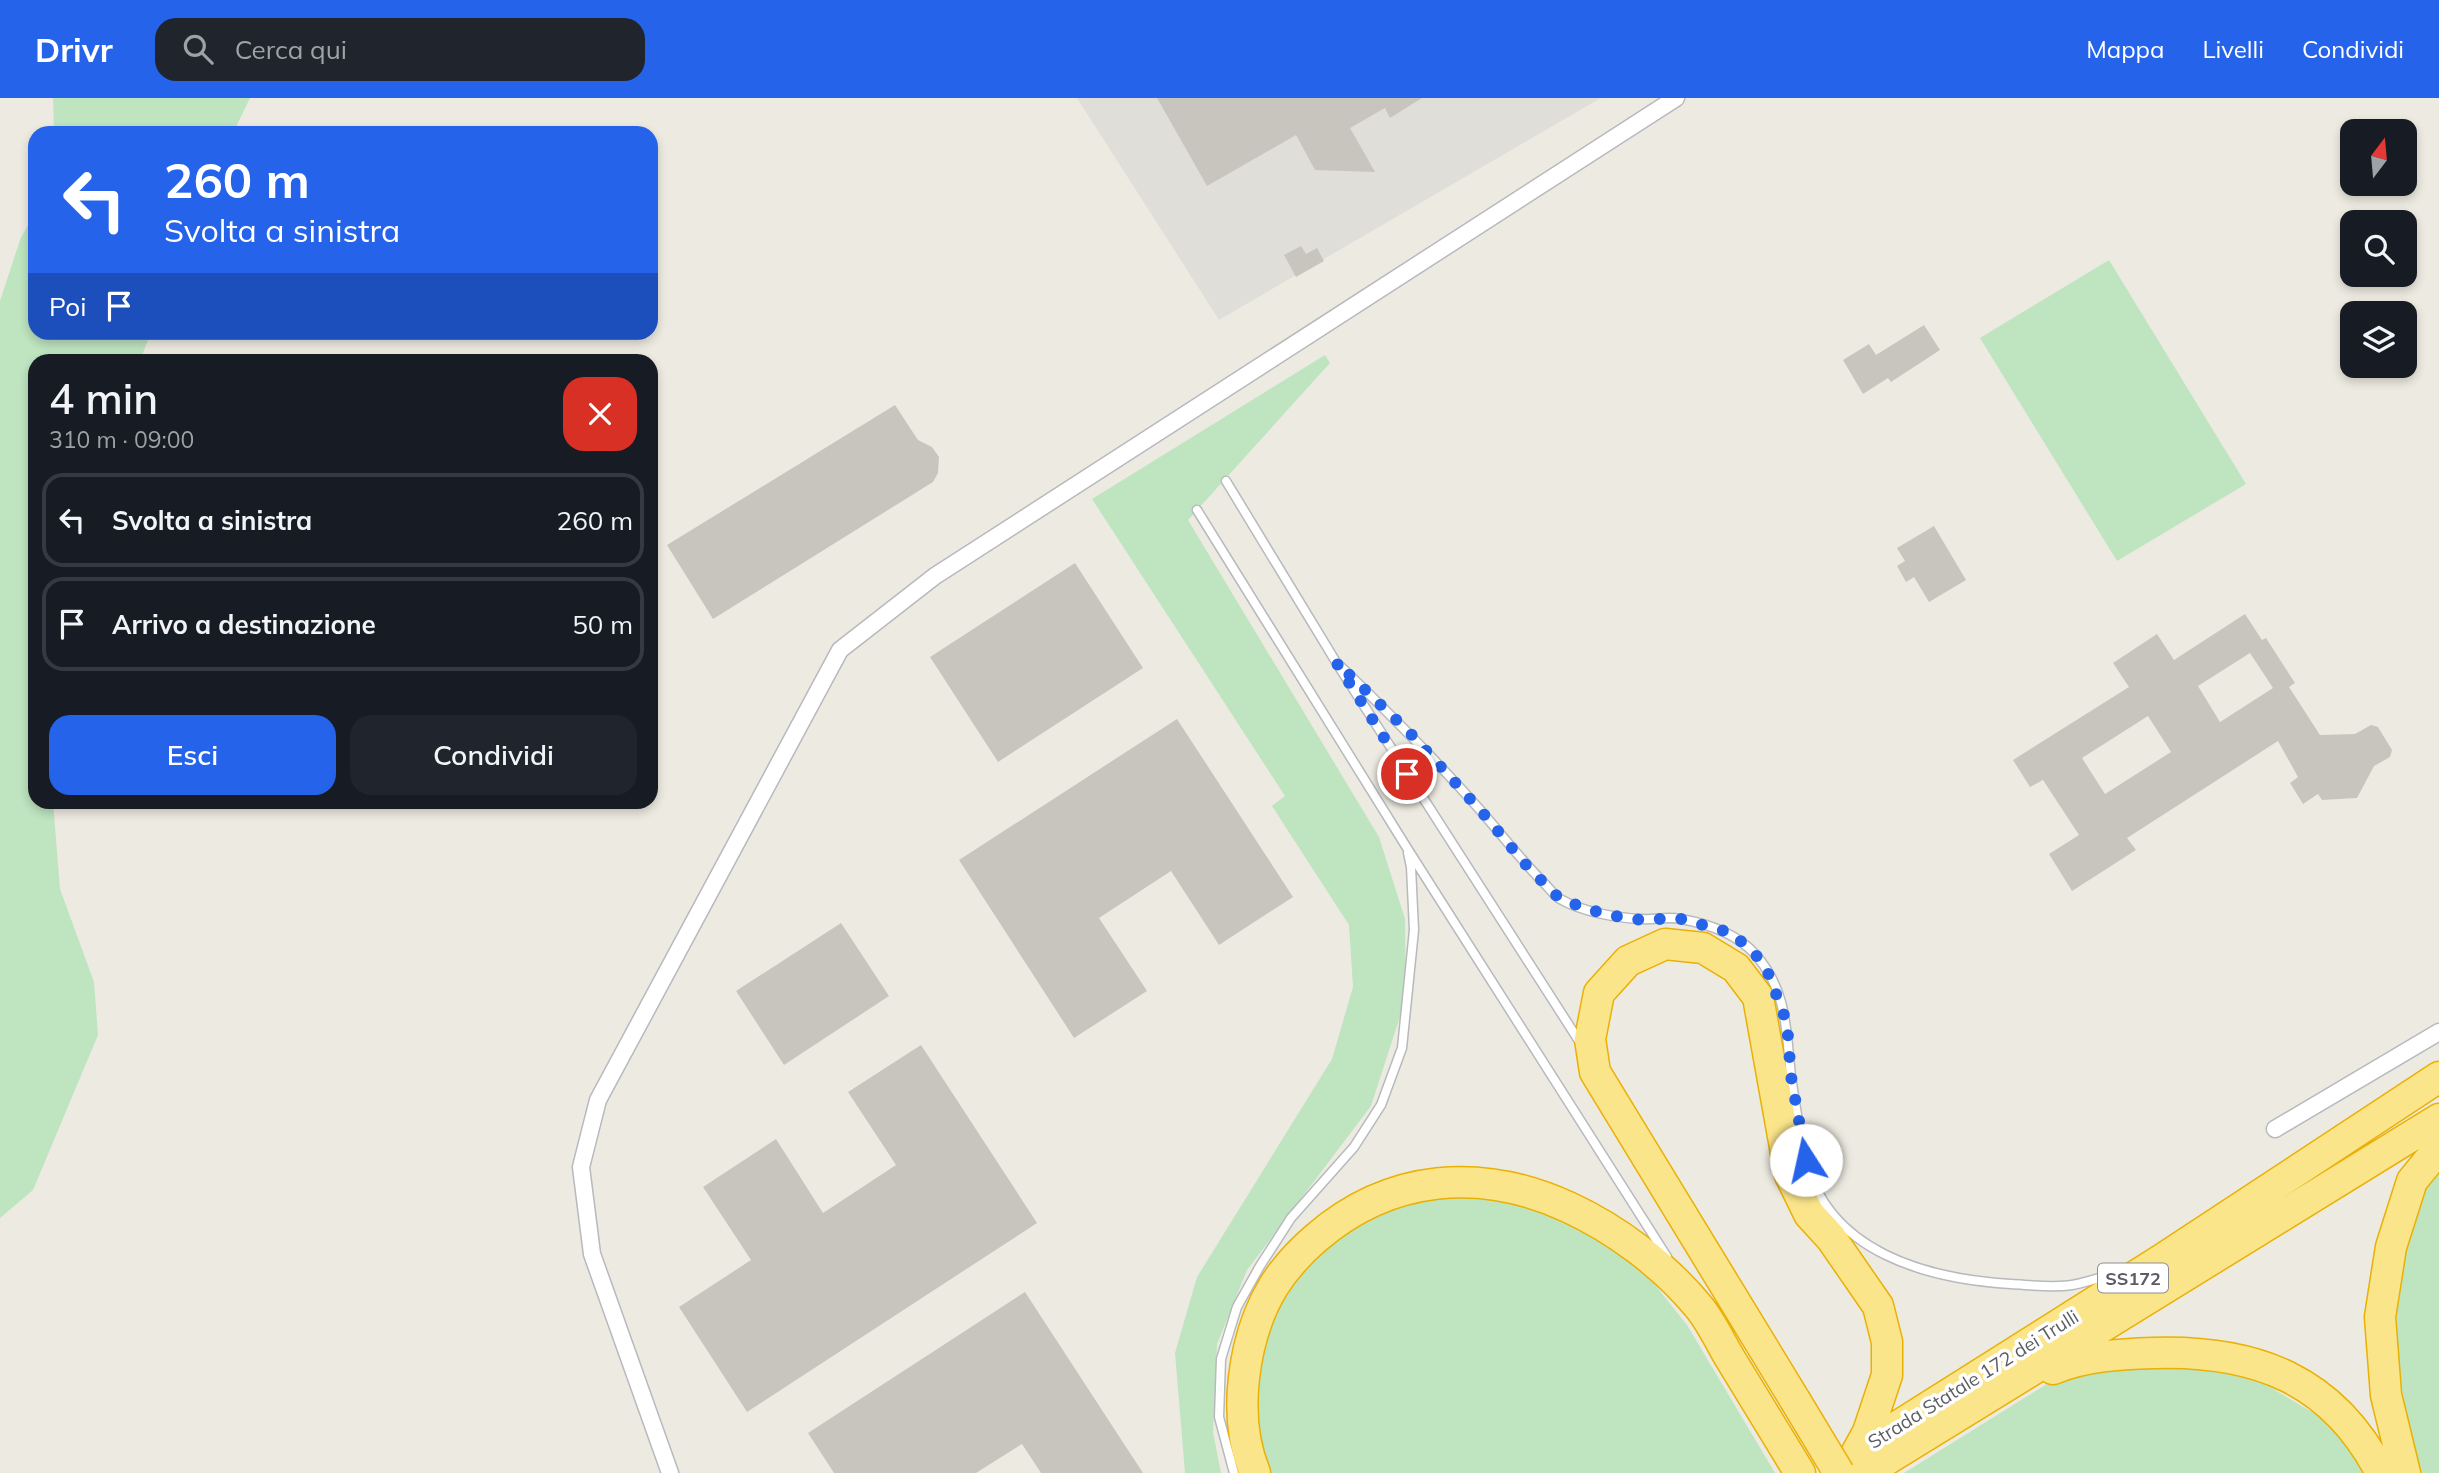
<!DOCTYPE html>
<html lang="it">
<meta charset="utf-8">
<style>
body{margin:0;font-family:Mulish,sans-serif;background:#20242c;color:#f1f3f6;height:100vh;display:flex;flex-direction:column;font-size:26px;white-space:nowrap}
*{box-sizing:border-box;margin:0}
p{font-size:23px;color:#9ea1a6}
.icon{flex:none;width:38px;height:38px;fill:none;stroke:currentColor;stroke-width:2;stroke-linecap:round;stroke-linejoin:round}
.map{position:relative;flex:1;overflow:hidden}
.drawer{position:absolute;left:28px;top:256px;width:630px;height:455px;display:flex;flex-direction:column;background:#171b24;border-radius:21px;box-shadow:0 4px 10px #0003}
.drawer>*{flex:none}
.banner{position:absolute;left:28px;top:28px;width:630px;height:214px;border-radius:21px;box-shadow:0 4px 10px #0003;background:#2563eb;color:#fff;overflow:hidden}
.needle{width:46px;rotate:16deg}
.tools{position:absolute;left:2340px;top:21px;display:grid;gap:14px}
.tools a{display:grid;place-items:center;width:77px;height:77px;border-radius:14px;background:#171b24;box-shadow:0 4px 10px #0003;font-size:35px}
.pin{position:absolute;display:grid;place-items:center;width:60px;height:60px;color:#fff;margin:-30px;border:4px solid #fff;border-radius:50%;box-shadow:0 2px 7px #0007}
.me{position:absolute;width:77px;margin:-38px;rotate:350deg;stroke-linejoin:round;filter:drop-shadow(0 0 5px #0008)}
.turn{display:flex;align-items:center;gap:24px;height:147px;padding:0 21px;font-size:32px}
.turn .icon{width:91px;height:91px;stroke-width:2.5}
.turn b{display:block;font-size:49px;line-height:60px}
.then{display:flex;align-items:center;height:66px;padding:0 21px;background:#0003;gap:14px;font-size:26px}
.round{display:grid;place-items:center;flex:none;width:74px;height:74px;border-radius:21px;background:#20242c}
.overview{display:flex;align-items:center;justify-content:space-between;height:119px;padding:0 21px}
h1{font-size:42px;font-weight:600;line-height:52px}
.primary-button{display:flex;gap:14px;margin-top:auto;padding:14px 21px}
.primary-button a{flex:1;height:80px;border-radius:21px;background:#2563eb;color:#fff;font-size:28px;font-weight:600;line-height:80px;text-align:center}
.primary-button a+a{background:#20242c;color:#f1f3f6}
ul{padding:0;list-style:none}
li{display:flex;align-items:center;gap:21px;height:94px;margin:0 14px 10px;padding:0 7px;border:4px solid #363941;border-radius:21px}
li div{flex:1}
li b{display:block;font-size:26px}
li em{font-style:normal}
header{display:flex;align-items:center;gap:42px;box-sizing:border-box;height:98px;padding:0 35px;background:#2563eb;color:#fff}
header strong{font-size:33px}
nav{display:flex;gap:38px;margin-inline-start:auto;font-size:24px}
.search{width:490px;height:63px;background:#20242c;display:flex;align-items:center;gap:18px;box-sizing:border-box;padding:0 24px;border-radius:21px;color:#9ea1a6;font-size:26px}
.map>svg:first-child{display:block}
</style>
<header>
<strong>Drivr</strong>
<div class="search"><svg class="icon" aria-label="search" viewBox="0 0 24 24"><circle cx="10" cy="10" r="6"/><path d="M15 15l6 6"/></svg>Cerca qui</div>
<nav><a>Mappa</a><a>Livelli</a><a>Condividi</a></nav>
</header>
<div class="map">
<svg width="2439" height="1375" viewBox="0 0 2439 1375">
<rect width="100%" height="100%" fill="#edebe1"/>
<path fill="#e0ded9" d="M 1077,0 L 1601,0 L 1219,222 Z"/>
<path fill="#bee4c0" d="M 53,0 L 250,0 L 233,35 L 54,35 Z
M 35,116 L 35,234 L 151,235 L 140,262 L 35,262 L 35,704 L 53,704 L 60,791 L 94,884 L 98,937 L 33,1092 L 0,1120 L 0,203 L 21,139 Z
M 2109,162 L 2246,386 L 2117,463 L 1980,240 Z
M 1325,257 L 1330,265 L 1188,422 L 1379,739 L 1405,821 L 1406,900 L 1371,1008 L 1247,1172 L 1217,1246 L 1213,1334 L 1221,1375 L 1185,1375 L 1175,1255 L 1197,1179 L 1332,961 L 1353,889 L 1349,827 L 1272,708 L 1285,698 L 1092,401 Z
M 2439,1059 L 2439,1375 L 2414,1375 L 2386,1224 L 2397,1142 Z
M 1495,1094 L 1579,1124 L 1644,1173 L 1687,1227 L 1775,1375 L 1264,1375 L 1250,1293 L 1273,1208 L 1313,1153 L 1410,1097 Z
M 2106,1267 L 2240,1271 L 2340,1331 L 2369,1375 L 1904,1375 L 2047,1286 Z"/>
<path fill="#c8c5bf" fill-rule="evenodd" d="M 1157,0 L 1422,0 L 1390,20 L 1385,10 L 1350,30 L 1375,74 L 1315,72 L 1296,37 L 1207,88 Z
M 1301,148 L 1306,156 L 1317,150 L 1324,163 L 1296,179 L 1284,157 Z
M 1924,227 L 1940,252 L 1891,284 L 1888,280 L 1863,296 L 1843,262 L 1869,246 L 1876,257 Z
M 895,307 L 918,342 L 932,349 L 939,359 L 938,375 L 933,384 L 713,521 L 667,447 Z
M 1934,428 L 1966,482 L 1929,504 L 1914,479 L 1906,484 L 1897,468 L 1905,463 L 1897,450 Z
M 1075,465 L 1143,570 L 998,664 L 930,559 Z
M 2245,516 L 2262,542 L 2266,540 L 2295,585 L 2289,589 L 2320,637 L 2355,636 L 2371,627 L 2378,629 L 2392,652 L 2390,659 L 2374,668 L 2357,700 L 2322,702 L 2318,696 L 2303,706 L 2290,685 L 2298,679 L 2278,643 L 2127,740 L 2136,752 L 2072,793 L 2049,756 L 2079,737 L 2043,682 L 2030,689 L 2013,662 L 2129,589 L 2113,565 L 2157,536 L 2174,562 ZM 2250,555 L 2273,590 L 2220,624 L 2198,588 ZM 2148,618 L 2171,654 L 2105,696 L 2082,660 Z
M 1177,621 L 1293,799 L 1219,847 L 1171,773 L 1099,820 L 1147,893 L 1074,940 L 959,762 Z
M 841,825 L 889,898 L 784,967 L 736,893 Z
M 921,947 L 1037,1125 L 747,1314 L 679,1209 L 751,1162 L 703,1089 L 776,1041 L 823,1115 L 896,1067 L 848,994 Z
M 1025,1194 L 1143,1375 L 1041,1375 L 1022,1346 L 976,1375 L 834,1375 L 808,1335 Z"/>
<g fill="none" stroke-linecap="round" stroke-linejoin="round">
<g stroke="#b7b9be" stroke-width="11">
<path id="lane" d="M 1226,383 L 1336,564 L 1581,946
M 1197,412 L 1407,750 L 1667,1159
M 1336,564 C 1386,612 1435,661 1481,713 C 1502,737 1521,762 1544,785 C 1549,790 1554,797 1560,801 C 1583,814 1616,820 1642,821 C 1654,822 1668,818 1681,821 C 1709,826 1736,835 1755,856 C 1788,893 1786,934 1791,978 C 1795,1005 1799,1034 1806,1061 C 1827,1154 1927,1181 2011,1186 C 2030,1187 2053,1190 2072,1187 C 2089,1184 2105,1178 2121,1173
M 1234,1375 L 1219,1319 L 1221,1261 L 1237,1209 L 1260,1168 L 1291,1120 L 1354,1049 L 1381,1007 L 1402,950 L 1414,832 L 1411,769 L 1408,755"/>
</g>
<g stroke="#b7b9be" stroke-width="19">
<path id="street" d="M 2275,1031 L 2439,934
M 670,1375 L 592,1156 L 581,1069 L 598,1002 L 840,552 L 935,478 L 1676,0"/>
</g>
<g stroke="#eab004" stroke-width="33">
<path id="highway" d="M 2053,1271 C 2085,1258 2120,1256 2154,1255 C 2255,1252 2333,1281 2381,1375
M 1795,1302 L 1595,974 L 1590,941 L 1599,895 L 1628,863 L 1665,846 L 1703,850 L 1736,870 L 1758,899 L 1790,1077 L 1809,1116 L 1831,1140 L 1878,1208 L 1887,1244 L 1887,1277 L 1868,1334 L 1857,1354
M 1857,1354 L 2161,1162 L 2439,979
M 1255,1375 C 1239,1336 1240,1291 1249,1250 C 1260,1203 1280,1171 1316,1140 C 1390,1076 1481,1069 1568,1109 C 1616,1131 1664,1167 1698,1208 C 1711,1223 1720,1244 1731,1262 C 1754,1300 1777,1337 1800,1375
M 1865,1375 L 2439,1021
M 2405,1375 L 2386,1297 L 2380,1219 L 2391,1149 L 2412,1083 L 2439,1050"/>
</g>
<use href="#lane" stroke="#fff" stroke-width="8"/>
<use href="#street" stroke="#fff" stroke-width="16"/>
<use href="#highway" stroke="#fbe58b" stroke-width="30"/>
<g stroke="#eab004" stroke-width="33" stroke-linecap="butt">
<path id="highway-bridge" d="M 1795,1302 L 1839,1375"/>
</g>
<use href="#highway-bridge" stroke="#fbe58b" stroke-width="30"/>
</g>
<g fill="none" stroke-linecap="round" stroke-linejoin="round">
<path stroke="#2563eb" stroke-width="12" stroke-dasharray="0 21.6" d="M 1407,676 L 1336,564 L 1410,635 L 1482,714 L 1527,768 L 1559,800 L 1587,811 L 1616,818 L 1642,822 L 1678,820 L 1732,835 L 1756,857 L 1769,877 L 1787,925 L 1791,978 L 1806,1062"/>
</g>
<g text-anchor="middle" dominant-baseline="central" stroke-width="7" stroke-linejoin="round" paint-order="stroke">
<rect fill="#fff" stroke="#8c8e91" stroke-width="2" x="2098" y="1165.5" width="70" height="29" rx="5"/>
<g font-size="18" font-weight="bold" fill="#5a5d62">
<text x="2133" y="1180">SS172</text>
</g>
<g font-size="19" fill="#5a5d62" stroke="#fff">
<text transform="translate(1973 1281) rotate(-32)">Strada Statale 172 dei Trulli</text>
</g>
</g>
</svg>
<div class="tools">
<a><svg class="needle" viewBox="-14 -14 28 28"><path d="M0-13l5 13h-10z" fill="#e53935"/><path d="M0 13l5-13h-10z" fill="#9ea1a6"/></svg></a>
<a><svg class="icon" aria-label="search" viewBox="0 0 24 24"><circle cx="10" cy="10" r="6"/><path d="M15 15l6 6"/></svg></a>
<a><svg class="icon" aria-label="layers" viewBox="0 0 24 24"><path d="M12 4l9 5-9 5-9-5zM3 14l9 5 9-5"/></svg></a>
</div>
<div class="pin" style="left:1407px;top:676px;background:#d93025"><svg class="icon" aria-label="arrive" viewBox="0 0 24 24"><path d="M6 21V4h12l-3 4 3 4H6"/></svg></div>
<svg class="me" style="left:1806px;top:1062px" viewBox="-20 -20 40 40"><circle r="19" fill="#fff"/><path d="M0-13L10 11 0 6-10 11z" fill="#2563eb"/></svg>
<div class="banner">
<div class="turn"><svg class="icon" aria-label="left" viewBox="0 0 24 24"><path d="M17 20v-9H6M10 6l-5 5 5 5"/></svg><div><b>260 m</b>Svolta a sinistra</div></div>
<div class="then">Poi<svg class="icon" aria-label="arrive" viewBox="0 0 24 24"><path d="M6 21V4h12l-3 4 3 4H6"/></svg></div>
</div>
<section class="drawer">
<div class="overview"><div><h1>4 min</h1><p>310 m · 09:00</p></div><a class="round" style="background:#d93025;color:#fff"><svg class="icon" aria-label="close" viewBox="0 0 24 24"><path d="M6 6l12 12M18 6L6 18"/></svg></a></div>
<ul>
<li><svg class="icon" aria-label="left" viewBox="0 0 24 24"><path d="M17 20v-9H6M10 6l-5 5 5 5"/></svg><div><b>Svolta a sinistra</b></div><em>260 m</em></li>
<li><svg class="icon" aria-label="arrive" viewBox="0 0 24 24"><path d="M6 21V4h12l-3 4 3 4H6"/></svg><div><b>Arrivo a destinazione</b></div><em>50 m</em></li>
</ul>
<div class="primary-button"><a>Esci</a><a>Condividi</a></div>
</section>
</div>
